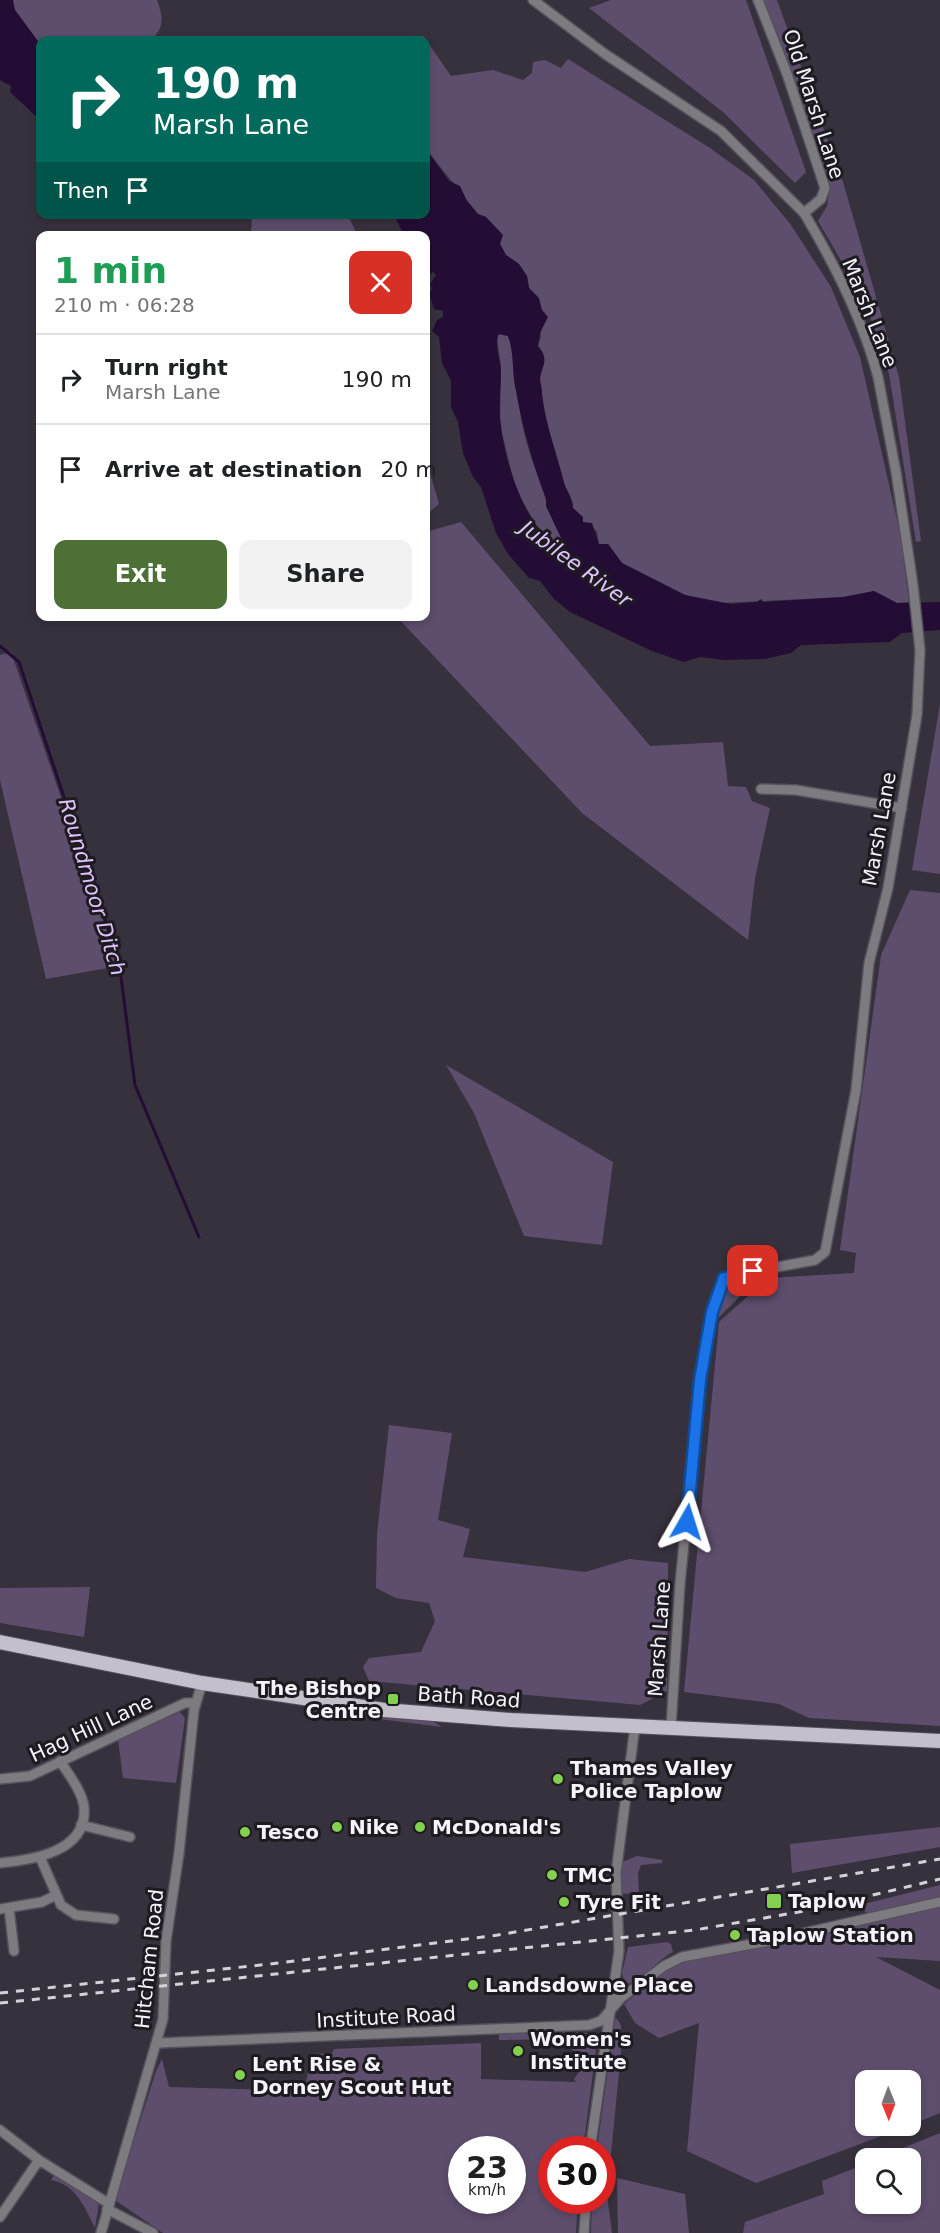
<!DOCTYPE html>
<meta charset="utf-8">
<style>
body{margin:0;font-family:"DejaVu Sans",sans-serif;background:#f2f2f2;color:#202124;height:100vh;display:flex;flex-direction:column;font-size:22px;white-space:nowrap}
*{box-sizing:border-box;margin:0}
p{font-size:20px;color:#757577}
.icon{flex:none;width:33px;height:33px;fill:none;stroke:currentColor;stroke-width:2;stroke-linecap:round;stroke-linejoin:round}
.map{position:relative;flex:1;overflow:hidden}
.sheet{position:absolute;left:36px;top:231px;width:394px;height:390px;display:flex;flex-direction:column;background:#fff;border-radius:12px;box-shadow:0 3px 9px #0003}
.sheet>*{flex:none}
.banner{position:absolute;left:36px;top:36px;width:394px;height:183px;border-radius:12px;box-shadow:0 3px 9px #0003;background:#00695c;color:#fff;overflow:hidden}
.needle{width:39px;rotate:179deg}
.fabs{position:absolute;left:855px;top:2070px;display:grid;gap:12px}
.fabs a{display:grid;place-items:center;width:66px;height:66px;border-radius:12px;background:#fff;box-shadow:0 3px 9px #0003;font-size:30px}
.speed{position:absolute;left:448px;top:2136px;display:flex;gap:12px;font-size:30px;font-weight:700;text-align:center}
.speed>*{display:grid;place-content:center;width:78px;height:78px;border-radius:50%;background:#fff;box-shadow:0 3px 9px #0003;line-height:1}
.speed small{font-size:15px;font-weight:400}
.speed .limit{border:9px solid #d22;background:#fff;color:#111}
.pin{position:absolute;display:grid;place-items:center;width:51px;height:51px;color:#fff;margin:-26px;border-radius:12px;box-shadow:0 3px 9px #0006}
.me{position:absolute;width:66px;margin:-33px;rotate:6deg;stroke-linejoin:round;filter:drop-shadow(0 0 4px #0008)}
.turn{display:flex;align-items:center;gap:21px;height:126px;padding:0 18px;font-size:27px}
.turn .icon{width:78px;height:78px;stroke-width:2.5}
.turn b{display:block;font-size:42px;line-height:51px}
.then{display:flex;align-items:center;height:57px;padding:0 18px;background:#0003;gap:12px;font-size:22px}
.round{display:grid;place-items:center;flex:none;width:63px;height:63px;border-radius:12px;background:#f2f2f2}
.overview{display:flex;align-items:center;justify-content:space-between;height:102px;padding:0 18px}
h1{font-size:36px;font-weight:600;line-height:45px;color:#1e9e55}
.action{display:flex;gap:12px;margin-top:auto;padding:12px 18px}
.action a{flex:1;height:69px;border-radius:12px;background:#4d7037;color:#fff;font-size:24px;font-weight:600;line-height:69px;text-align:center}
.action a+a{background:#f2f2f2;color:#202124}
ul{padding:0;list-style:none}
li{display:flex;align-items:center;gap:18px;height:90px;padding:0 18px;border-top:2px solid #e0e0e0}
li div{flex:1}
li b{display:block;font-size:22px}
li em{font-style:normal}
.map>svg:first-child{display:block}
</style>
<div class="map">
<svg width="940" height="2233" viewBox="0 0 940 2233">
<rect width="100%" height="100%" fill="#37313d"/>
<path fill="#5e4e6d" fill-rule="evenodd" d="M 12,0 L 157,0 C 162,14 165,24 155,36 L 177,40 L 40,40 L 40,44 L 15,10 Z
M 611,0 L 746,0 L 806,172 L 795,183 L 723,112 L 589,8 Z
M 759,0 L 777,0 L 843,182 L 899,377 L 921,541 L 916,542 L 889,374 L 873,324 L 853,281 L 818,221 L 827,206 L 830,188 Z
M 422,36 L 424,37 L 451,76 L 493,70 L 523,80 L 532,73 L 533,62 L 545,60 L 561,68 L 568,59 L 710,148 L 754,180 L 791,225 L 831,287 L 860,357 L 900,533 L 909,602 L 897,603 L 874,591 L 844,597 L 720,603 L 685,595 L 622,563 L 608,544 L 599,544 L 597,531 L 583,522 L 582,517 L 573,508 C 573,497 565,490 563,479 C 556,451 545,423 542,394 C 542,390 541,384 540,381 C 540,367 551,361 538,346 L 541,337 L 539,298 L 529,288 L 527,276 L 519,264 L 506,255 L 486,217 L 478,214 L 426,149 L 426,40 L 348,40 Z
M 252,214 L 348,215 L 357,235 L 251,235 Z
M 499,334 L 508,336 C 519,364 516,398 523,428 C 528,452 538,475 546,499 L 546,506 L 562,540 L 559,546 L 537,526 L 516,490 L 500,425 L 501,366 L 497,338 Z
M 426,459 L 439,504 L 426,515 Z
M 461,522 L 650,746 L 723,742 L 728,786 L 746,787 L 752,801 L 770,808 L 755,878 L 748,940 L 582,813 L 397,617 L 426,616 L 426,532 Z
M 11,652 L 119,966 L 46,979 L 0,780 L 0,655 Z
M 940,704 L 940,874 L 912,870 Z
M 910,890 L 940,893 L 940,1726 L 809,1718 L 779,1704 L 684,1692 L 719,1322 L 768,1278 L 854,1273 L 856,1253 L 840,1250 L 881,955 Z
M 446,1065 L 613,1162 L 602,1245 L 524,1236 L 474,1113 Z
M 764,1273 L 714,1322 C 723,1282 723,1280 764,1273 Z
M 389,1425 L 452,1433 L 438,1520 L 470,1529 L 463,1557 L 585,1572 L 629,1559 L 668,1563 L 667,1691 L 640,1705 L 369,1681 L 363,1667 L 369,1658 L 421,1652 L 435,1621 L 429,1603 L 396,1598 L 376,1588 L 377,1534 Z
M 90,1587 L 84,1637 L 0,1623 L 0,1588 Z
M 180,1712 L 185,1718 L 176,1783 L 123,1778 L 118,1739 Z
M 364,1713 C 387,1715 423,1712 442,1727 L 348,1715 Z
M 940,1827 L 940,1847 L 792,1873 L 790,1844 Z
M 637,1856 L 663,1860 L 662,1863 L 641,1865 L 638,1873 L 639,1893 L 620,1894 L 622,1862 Z
M 940,1885 L 940,1897 L 868,1915 L 860,1905 Z
M 940,1906 L 940,1961 L 876,1957 L 940,1990 L 940,2113 L 911,2125 L 910,2080 L 866,2080 L 866,2126 L 908,2126 L 756,2183 L 687,2151 L 699,2023 L 659,2038 L 635,2023 L 624,2004 L 666,1971 L 687,1961 Z
M 667,1942 L 671,1944 L 673,1952 C 659,1959 638,1984 625,1984 L 622,1973 L 628,1947 Z
M 615,2019 L 617,2019 L 621,2025 L 621,2052 L 607,2195 L 612,2233 L 591,2233 L 592,2201 L 603,2200 L 603,2150 L 597,2149 Z
M 580,2032 L 597,2035 L 597,2042 L 583,2149 L 552,2150 L 552,2200 L 578,2201 L 576,2233 L 163,2233 L 115,2200 L 156,2071 L 162,2059 L 169,2087 L 304,2091 L 312,2054 L 332,2053 L 334,2049 L 481,2043 L 481,2079 L 576,2082 L 574,2079 L 579,2072 L 580,2056 C 559,2035 527,2040 499,2040 L 499,2034 ZM 462,2150 L 513,2150 L 513,2200 L 462,2200 Z
M 940,2133 L 940,2233 L 743,2233 L 745,2222 L 824,2194 L 822,2181 L 865,2164 L 866,2204 L 910,2204 L 910,2158 L 878,2158 Z
M 54,2175 L 99,2203 L 95,2228 C 85,2208 76,2184 51,2180 Z
M 617,2178 L 685,2194 L 689,2233 L 618,2233 Z"/>
<path fill="#240d35" fill-rule="evenodd" d="M 0,0 L 13,0 L 15,10 L 40,44 L 40,120 L 10,92 L 11,86 L 0,80 Z
M 426,149 L 449,181 L 460,186 L 467,201 L 478,214 L 486,217 L 503,235 L 500,244 L 506,255 L 519,264 L 527,276 L 529,288 L 539,298 L 542,310 L 548,317 L 540,333 L 538,346 C 551,361 540,367 540,381 C 541,384 542,390 542,394 C 545,423 556,451 563,479 C 565,490 573,497 573,508 L 583,517 L 583,522 L 592,523 L 599,544 L 608,544 L 622,563 L 685,595 L 731,604 L 757,602 L 761,599 L 763,602 L 843,597 L 874,591 L 897,603 L 940,602 L 940,630 L 902,633 L 890,642 L 801,645 L 791,653 L 765,659 L 724,660 L 700,657 L 684,662 L 652,651 L 570,612 L 554,599 L 540,581 L 529,578 L 508,554 L 496,533 L 481,487 L 473,477 L 463,453 L 458,422 L 451,407 L 451,381 L 442,363 L 439,337 L 432,331 L 437,320 L 443,317 L 443,311 L 434,309 L 429,294 L 432,289 L 430,284 L 436,275 L 433,272 L 429,276 L 426,273 L 426,236 L 404,235 L 394,215 L 426,214 ZM 499,334 L 508,336 C 514,353 512,369 515,386 C 522,425 532,462 546,499 L 546,506 L 562,540 L 559,546 C 526,531 504,459 501,425 C 498,408 501,388 501,370 C 500,360 494,344 499,334 Z"/>
<g fill="none" stroke-linecap="round" stroke-linejoin="round">
<path stroke="#240d35" stroke-width="3" d="M 0,646 L 19,662 L 119,962 L 135,1085 L 199,1237"/>
<g stroke="#56505b" stroke-width="12">
<path id="street" d="M 533,0 L 605,54 L 721,131 L 804,213 C 834,263 863,320 878,377 L 896,472 L 913,585 L 920,650 L 917,715 L 888,888 L 869,963 L 856,1090 L 825,1252 L 815,1260 L 724,1277 L 712,1312 L 700,1380 L 680,1584 L 671,1727
M 758,0 L 787,74 L 825,188 L 821,199 L 804,213
M 761,789 L 796,790 L 902,808
M 0,1779 L 30,1776 L 185,1703 L 196,1703
M 81,1825 L 130,1837
M 40,1857 L 61,1905 L 76,1915 L 114,1919
M 0,1863 C 32,1860 88,1852 84,1807 C 82,1791 69,1775 60,1761
M 9,1908 L 14,1951
M 0,1909 L 42,1902 L 56,1895
M 158,2043 L 589,2025 L 601,2021 L 621,1998 L 664,1966 L 682,1957 L 769,1941 L 940,1902
M 0,2130 L 39,2160 L 108,2203
M 590,2150 L 619,1951 L 616,1873 L 635,1726
M 107,2209 L 153,2233
M 0,2217 L 39,2160
M 101,2233 L 163,2019 L 166,1941 L 179,1853 L 194,1710 L 202,1683
M 584,2233 L 586,2200"/>
</g>
<g stroke="#56505b" stroke-width="16">
<path id="primary" d="M 0,1642 L 202,1683 L 384,1710 L 511,1720 L 940,1741"/>
</g>
<use href="#street" stroke="#7d7a80" stroke-width="9"/>
<use href="#primary" stroke="#c5bfcb" stroke-width="14"/>
<path stroke="#d6d1d9" stroke-width="3" stroke-dasharray="8 8" stroke-linecap="butt" d="M 0,1993 L 270,1964 L 498,1935 L 940,1859
M 0,2003 L 695,1930 L 810,1910 L 940,1879"/>
</g>
<g fill="none" stroke-linecap="round" stroke-linejoin="round">
<g stroke="#114b97" stroke-width="15">
<path id="route" d="M 687,1522 L 700,1380 L 712,1312 L 724,1278 L 753,1271"/>
</g>
<use href="#route" stroke="#1a73e8" stroke-width="10"/>
</g>
<g fill="#83d04f" stroke="#1d1b20" stroke-width="2">
<rect x="387" y="1693" width="12" height="12" rx="3"/>
<circle cx="558" cy="1779" r="6"/>
<circle cx="337" cy="1827" r="6"/>
<circle cx="420" cy="1827" r="6"/>
<circle cx="245" cy="1832" r="6"/>
<circle cx="552" cy="1875" r="6"/>
<rect x="766" y="1893" width="16" height="16" rx="3"/>
<circle cx="564" cy="1902" r="6"/>
<circle cx="735" cy="1935" r="6"/>
<circle cx="473" cy="1985" r="6"/>
<circle cx="518" cy="2051" r="6"/>
<circle cx="240" cy="2075" r="6"/>
</g>
<g text-anchor="middle" dominant-baseline="central" stroke-width="6" stroke-linejoin="round" paint-order="stroke">
<g font-size="20" fill="#f7f3fa" stroke="#1d1b20">
<text transform="translate(814 104) rotate(72)">Old Marsh Lane</text>
<text transform="translate(870 313) rotate(68)">Marsh Lane</text>
<text transform="translate(879 829) rotate(-80)">Marsh Lane</text>
<text transform="translate(659 1639) rotate(-86)">Marsh Lane</text>
<text transform="translate(469 1697) rotate(4)">Bath Road</text>
<text transform="translate(91 1728) rotate(-25)">Hag Hill Lane</text>
<text transform="translate(149 1959) rotate(-84)">Hitcham Road</text>
<text transform="translate(386 2017) rotate(-3)">Institute Road</text>
</g>
<g font-size="20" font-weight="bold" fill="#f7f3fa" stroke="#1d1b20" text-anchor="start">
<text x="381" y="1688" text-anchor="end">The Bishop<tspan x="381" dy="23">Centre</tspan></text>
<text x="570" y="1768">Thames Valley<tspan x="570" dy="23">Police Taplow</tspan></text>
<text x="349" y="1827">Nike</text>
<text x="432" y="1827">McDonald's</text>
<text x="257" y="1832">Tesco</text>
<text x="564" y="1875">TMC</text>
<text x="788" y="1901">Taplow</text>
<text x="576" y="1902">Tyre Fit</text>
<text x="747" y="1935">Taplow Station</text>
<text x="485" y="1985">Landsdowne Place</text>
<text x="530" y="2039">Women's<tspan x="530" dy="23">Institute</tspan></text>
<text x="252" y="2064">Lent Rise &amp;<tspan x="252" dy="23">Dorney Scout Hut</tspan></text>
</g>
<g font-size="21" font-style="italic" fill="#e0c2fd" stroke="#1d1b20">
<text transform="translate(576 564) rotate(36)">Jubilee River</text>
<text transform="translate(92 887) rotate(73)">Roundmoor Ditch</text>
</g>
</g>
</svg>
<div class="fabs">
<a><svg class="needle" viewBox="-14 -14 28 28"><path d="M0-13l5 13h-10z" fill="#e53935"/><path d="M0 13l5-13h-10z" fill="#757577"/></svg></a>
<a><svg class="icon" aria-label="search" viewBox="0 0 24 24"><circle cx="10" cy="10" r="6"/><path d="M15 15l6 6"/></svg></a>
</div>
<div class="speed"><div>23<small>km/h</small></div><div class="limit">30</div></div>
<div class="pin" style="left:753px;top:1271px;background:#d93025"><svg class="icon" aria-label="arrive" viewBox="0 0 24 24"><path d="M6 21V4h12l-3 4 3 4H6"/></svg></div>
<svg class="me" style="left:687px;top:1522px" viewBox="-20 -20 40 40"><path d="M0-17L14 15 0 8-14 15z" fill="#1a73e8" stroke="#fff" stroke-width="4"/></svg>
<div class="banner">
<div class="turn"><svg class="icon" aria-label="right" viewBox="0 0 24 24"><path d="M7 20v-9h11M14 6l5 5-5 5"/></svg><div><b>190 m</b>Marsh Lane</div></div>
<div class="then">Then<svg class="icon" aria-label="arrive" viewBox="0 0 24 24"><path d="M6 21V4h12l-3 4 3 4H6"/></svg></div>
</div>
<section class="sheet">
<div class="overview"><div><h1>1 min</h1><p>210 m · 06:28</p></div><a class="round" style="background:#d93025;color:#fff"><svg class="icon" aria-label="close" viewBox="0 0 24 24"><path d="M6 6l12 12M18 6L6 18"/></svg></a></div>
<ul>
<li><svg class="icon" aria-label="right" viewBox="0 0 24 24"><path d="M7 20v-9h11M14 6l5 5-5 5"/></svg><div><b>Turn right</b><p>Marsh Lane</p></div><em>190 m</em></li>
<li><svg class="icon" aria-label="arrive" viewBox="0 0 24 24"><path d="M6 21V4h12l-3 4 3 4H6"/></svg><div><b>Arrive at destination</b></div><em>20 m</em></li>
</ul>
<div class="action"><a>Exit</a><a>Share</a></div>
</section>
</div>
